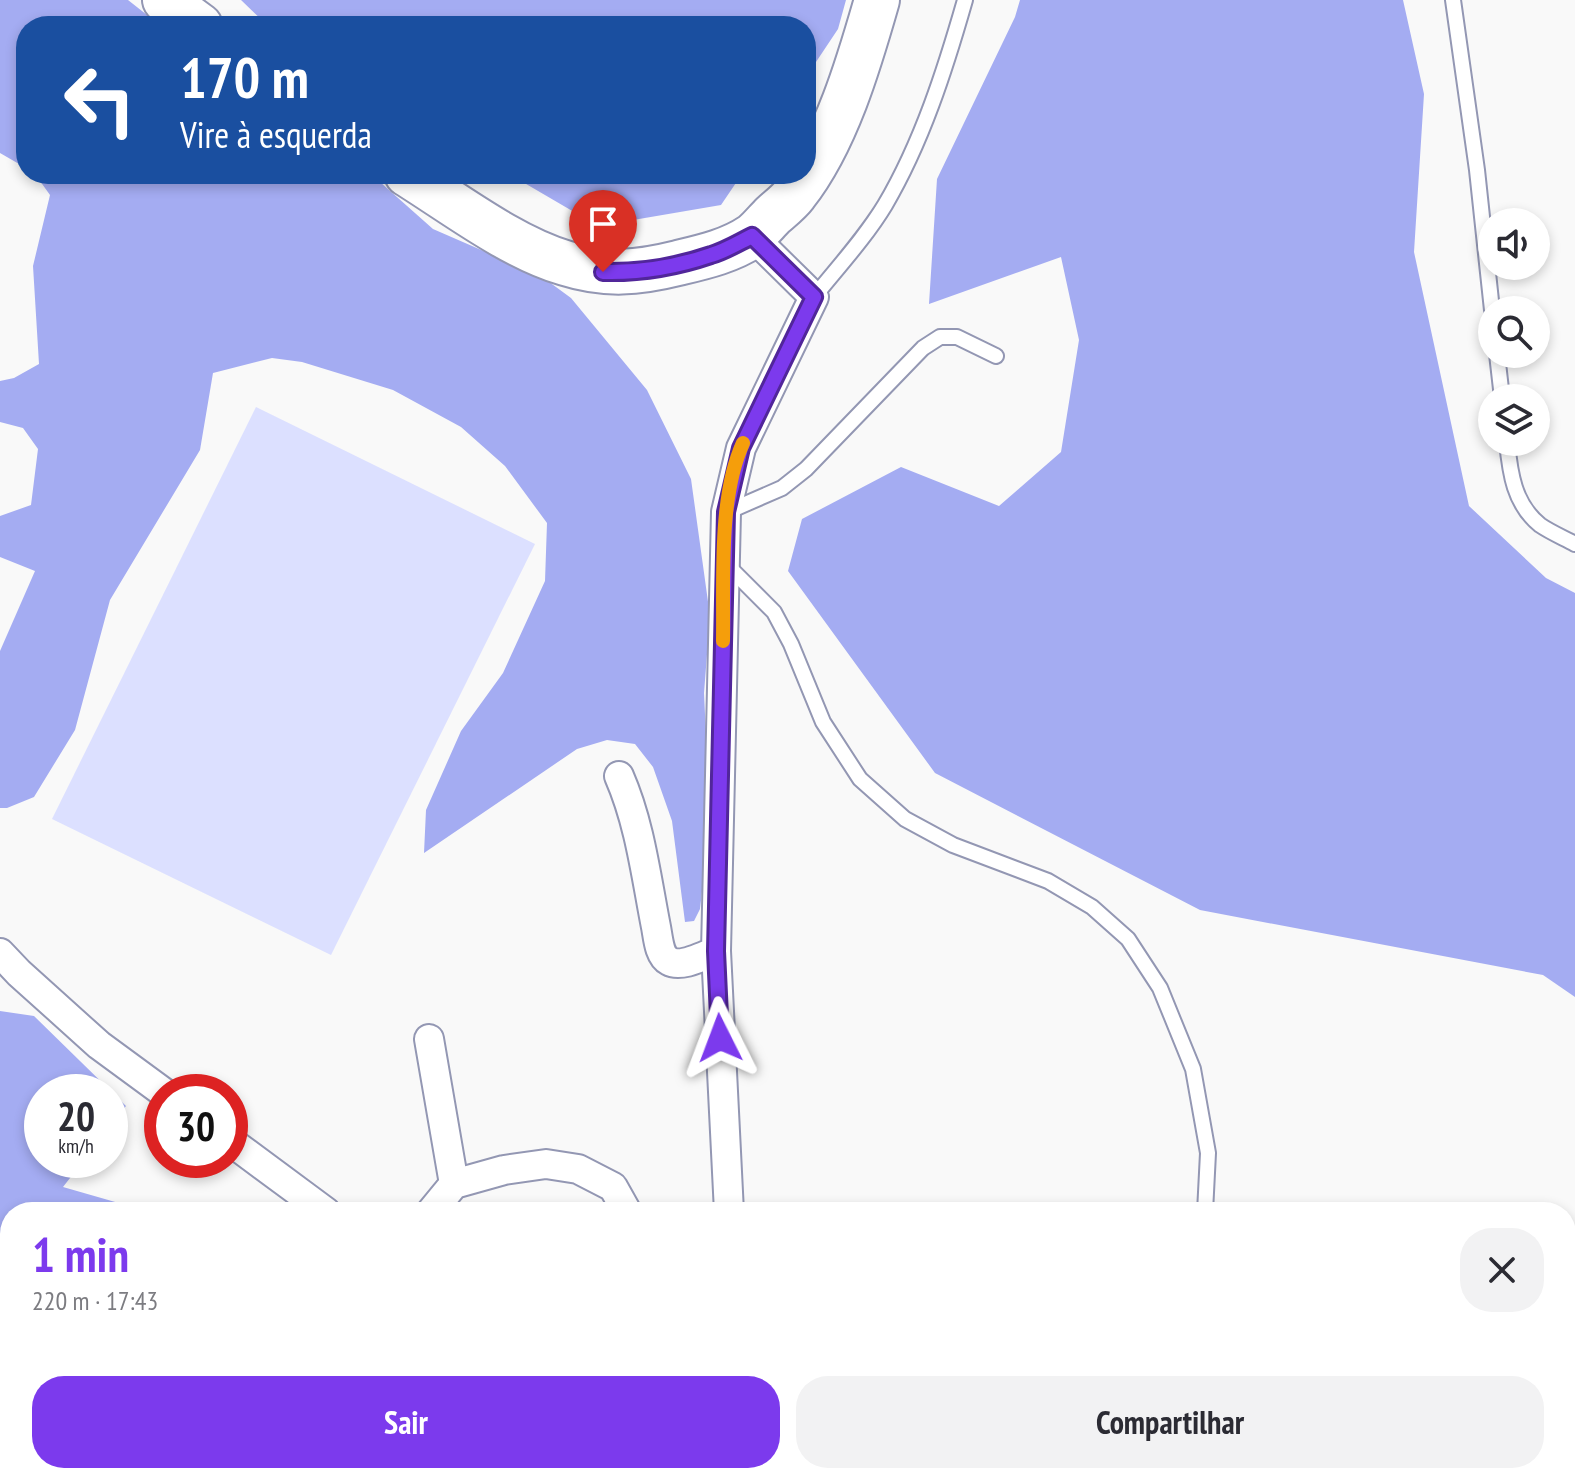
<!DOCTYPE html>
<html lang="pt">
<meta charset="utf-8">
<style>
body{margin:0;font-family:"PT Sans Narrow",sans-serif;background:#f2f2f3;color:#2b2b33;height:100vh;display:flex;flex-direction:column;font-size:30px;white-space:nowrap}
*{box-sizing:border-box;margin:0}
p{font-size:26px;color:#7c7c81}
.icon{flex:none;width:44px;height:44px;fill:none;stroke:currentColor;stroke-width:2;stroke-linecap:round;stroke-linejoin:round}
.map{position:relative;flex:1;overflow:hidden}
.panel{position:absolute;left:0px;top:1202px;width:1576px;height:282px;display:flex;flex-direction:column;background:#fff;border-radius:32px 32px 0 0;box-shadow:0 4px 12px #0003}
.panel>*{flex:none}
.top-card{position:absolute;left:16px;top:16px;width:800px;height:168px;border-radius:32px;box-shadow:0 4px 12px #0003;background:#1a4fa0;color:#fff;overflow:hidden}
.controls{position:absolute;left:1478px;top:208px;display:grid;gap:16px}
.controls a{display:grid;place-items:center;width:72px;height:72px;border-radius:50%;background:#fff;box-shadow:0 4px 12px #0003;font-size:40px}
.speed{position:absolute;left:24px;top:1074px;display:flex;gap:16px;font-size:40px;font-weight:700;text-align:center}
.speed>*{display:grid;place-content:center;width:104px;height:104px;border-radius:50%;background:#fff;box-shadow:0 4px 12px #0003;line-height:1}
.speed small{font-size:20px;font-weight:400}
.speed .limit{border:12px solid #d22;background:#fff;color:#111}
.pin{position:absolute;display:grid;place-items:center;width:68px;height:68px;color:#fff;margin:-82px -34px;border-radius:50% 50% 50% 0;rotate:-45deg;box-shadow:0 0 8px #0007}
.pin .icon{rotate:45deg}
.me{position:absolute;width:88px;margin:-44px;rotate:357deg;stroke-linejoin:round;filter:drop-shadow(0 0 6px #0008)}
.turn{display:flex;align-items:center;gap:28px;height:168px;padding:0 32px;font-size:36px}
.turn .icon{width:104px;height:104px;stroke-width:2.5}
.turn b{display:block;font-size:56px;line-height:68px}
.round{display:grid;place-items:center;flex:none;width:84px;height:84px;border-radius:32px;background:#f2f2f3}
.head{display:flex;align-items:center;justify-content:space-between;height:136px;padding:0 32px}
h1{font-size:48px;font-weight:700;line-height:60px;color:#7c3aed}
.primary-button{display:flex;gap:16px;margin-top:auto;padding:16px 32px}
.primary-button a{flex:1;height:92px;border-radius:32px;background:#7c3aed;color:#fff;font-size:32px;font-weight:700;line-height:92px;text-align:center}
.primary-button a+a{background:#f2f2f3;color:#2b2b33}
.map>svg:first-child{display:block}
</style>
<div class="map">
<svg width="1575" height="1483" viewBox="0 0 1575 1483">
<rect width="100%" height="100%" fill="#f9f9f9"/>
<path fill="#dce0ff" d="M 256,407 L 535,544 L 331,955 L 52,819 Z"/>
<path fill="#a4acf2" d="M 0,0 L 128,0 L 161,26 L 26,26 L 26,168 L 0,153 Z
M 241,0 L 846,0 L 838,29 L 806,77 L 806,26 L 268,26 Z
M 1020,0 L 1403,0 L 1424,94 L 1414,252 L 1469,506 L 1546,578 L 1575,593 L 1575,997 L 1543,975 L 1200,910 L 935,773 L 788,571 L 802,519 L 901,467 L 999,506 L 1061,452 L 1079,340 L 1061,257 L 929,304 L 937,179 L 1015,17 Z
M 35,174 L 371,174 L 433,229 L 541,276 L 571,298 L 647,390 L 691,479 L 710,616 L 704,693 L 710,821 L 700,909 L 694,921 L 685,922 L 672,821 L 653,767 L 635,744 L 607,740 L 577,749 L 424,853 L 426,810 L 461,731 L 503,673 L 545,581 L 547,523 L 505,466 L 461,427 L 393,390 L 302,362 L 272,358 L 213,373 L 200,450 L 110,600 L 75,730 L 34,797 L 7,808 L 0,808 L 0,651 L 35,571 L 0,557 L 0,516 L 31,505 L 38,449 L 23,428 L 0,422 L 0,381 L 14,378 L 39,364 L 33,266 L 50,195 Z
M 509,174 L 742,174 L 721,205 L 598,226 Z
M 0,1011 L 34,1016 L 126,1106 L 110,1126 L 110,1092 L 42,1092 L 42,1160 L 84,1160 L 63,1187 L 150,1212 L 10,1212 L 10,1474 L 464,1474 L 475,1483 L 0,1483 Z
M 1270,1474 L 1487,1474 L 1484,1483 L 1265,1483 Z"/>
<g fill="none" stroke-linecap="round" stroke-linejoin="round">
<g stroke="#9397b3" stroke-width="18">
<path id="service" d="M 1453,0 L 1477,170 L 1492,310
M 814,297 C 838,267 865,238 885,205 C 922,142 945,70 965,0
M 1497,354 L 1502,398
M 1507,442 C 1510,473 1514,504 1540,525 C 1550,532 1564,538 1575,544
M 727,512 L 782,488 L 806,469 L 923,348 L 940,337 L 957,337 L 996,356
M 725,563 L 774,612 L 791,644 L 823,722 L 860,779 L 905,819 L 953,845 L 1048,881 L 1092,907 L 1128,939 L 1160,988 L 1193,1069 L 1208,1153 L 1205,1212
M 974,1483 L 986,1474"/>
</g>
<g stroke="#9397b3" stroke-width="32">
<path id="minor" d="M 619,776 C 640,824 646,876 656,927 C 658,937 659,956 669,961 C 681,968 703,956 716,951
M 0,953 L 19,973 L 99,1045 L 163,1092
M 429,1039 L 454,1184
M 230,1141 L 326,1212
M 431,1212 L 454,1184 L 504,1170 L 546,1164 L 578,1169 L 613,1187 L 627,1212
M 729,1212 L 716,951 L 726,512 L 741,448 L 814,297 L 752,236
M 651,1474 L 662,1483
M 707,1474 L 708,1483
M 755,1474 L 756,1483"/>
</g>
<g stroke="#9397b3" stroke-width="48">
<path id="primary" d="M 165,0 L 200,26
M 407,174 C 455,204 511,247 565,263 C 606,276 638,273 678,263 C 703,257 730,251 752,236 C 759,231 766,222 773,215 C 781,208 789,202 795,194 C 836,142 859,63 877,0"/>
</g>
<use href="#service" stroke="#fff" stroke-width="14"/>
<use href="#minor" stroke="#fff" stroke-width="28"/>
<use href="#primary" stroke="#fff" stroke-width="44"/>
</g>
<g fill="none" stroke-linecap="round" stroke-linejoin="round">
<g stroke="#51269a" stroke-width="20">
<path id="route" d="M 603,272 C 639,273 676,267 711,255 C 725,251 738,243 752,236 L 814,297 L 741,448 L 726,512 L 716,951 L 720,1038"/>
</g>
<use href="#route" stroke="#7c3aed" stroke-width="14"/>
<path stroke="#f59e0b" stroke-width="14" d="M 723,641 C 724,582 718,498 743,443"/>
</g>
</svg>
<div class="controls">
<a><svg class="icon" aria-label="sound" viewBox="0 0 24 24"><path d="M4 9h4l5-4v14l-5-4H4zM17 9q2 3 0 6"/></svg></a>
<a><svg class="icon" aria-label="search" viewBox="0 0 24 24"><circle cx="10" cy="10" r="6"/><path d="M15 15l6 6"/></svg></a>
<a><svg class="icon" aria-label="layers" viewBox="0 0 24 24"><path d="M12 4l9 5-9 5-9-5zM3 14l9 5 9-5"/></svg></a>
</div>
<div class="speed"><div>20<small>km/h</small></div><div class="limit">30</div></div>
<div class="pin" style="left:603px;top:272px;background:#d93025"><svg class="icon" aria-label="arrive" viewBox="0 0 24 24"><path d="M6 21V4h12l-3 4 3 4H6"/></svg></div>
<svg class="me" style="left:720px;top:1038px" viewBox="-20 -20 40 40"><path d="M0-17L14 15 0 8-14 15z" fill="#7c3aed" stroke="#fff" stroke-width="4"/></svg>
<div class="top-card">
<div class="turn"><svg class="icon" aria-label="left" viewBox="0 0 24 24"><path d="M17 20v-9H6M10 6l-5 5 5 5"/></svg><div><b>170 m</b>Vire à esquerda</div></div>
</div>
<section class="panel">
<div class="head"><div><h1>1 min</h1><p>220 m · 17:43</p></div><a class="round"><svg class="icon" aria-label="close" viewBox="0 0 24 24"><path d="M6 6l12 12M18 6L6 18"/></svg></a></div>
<div class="primary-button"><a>Sair</a><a>Compartilhar</a></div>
</section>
</div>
